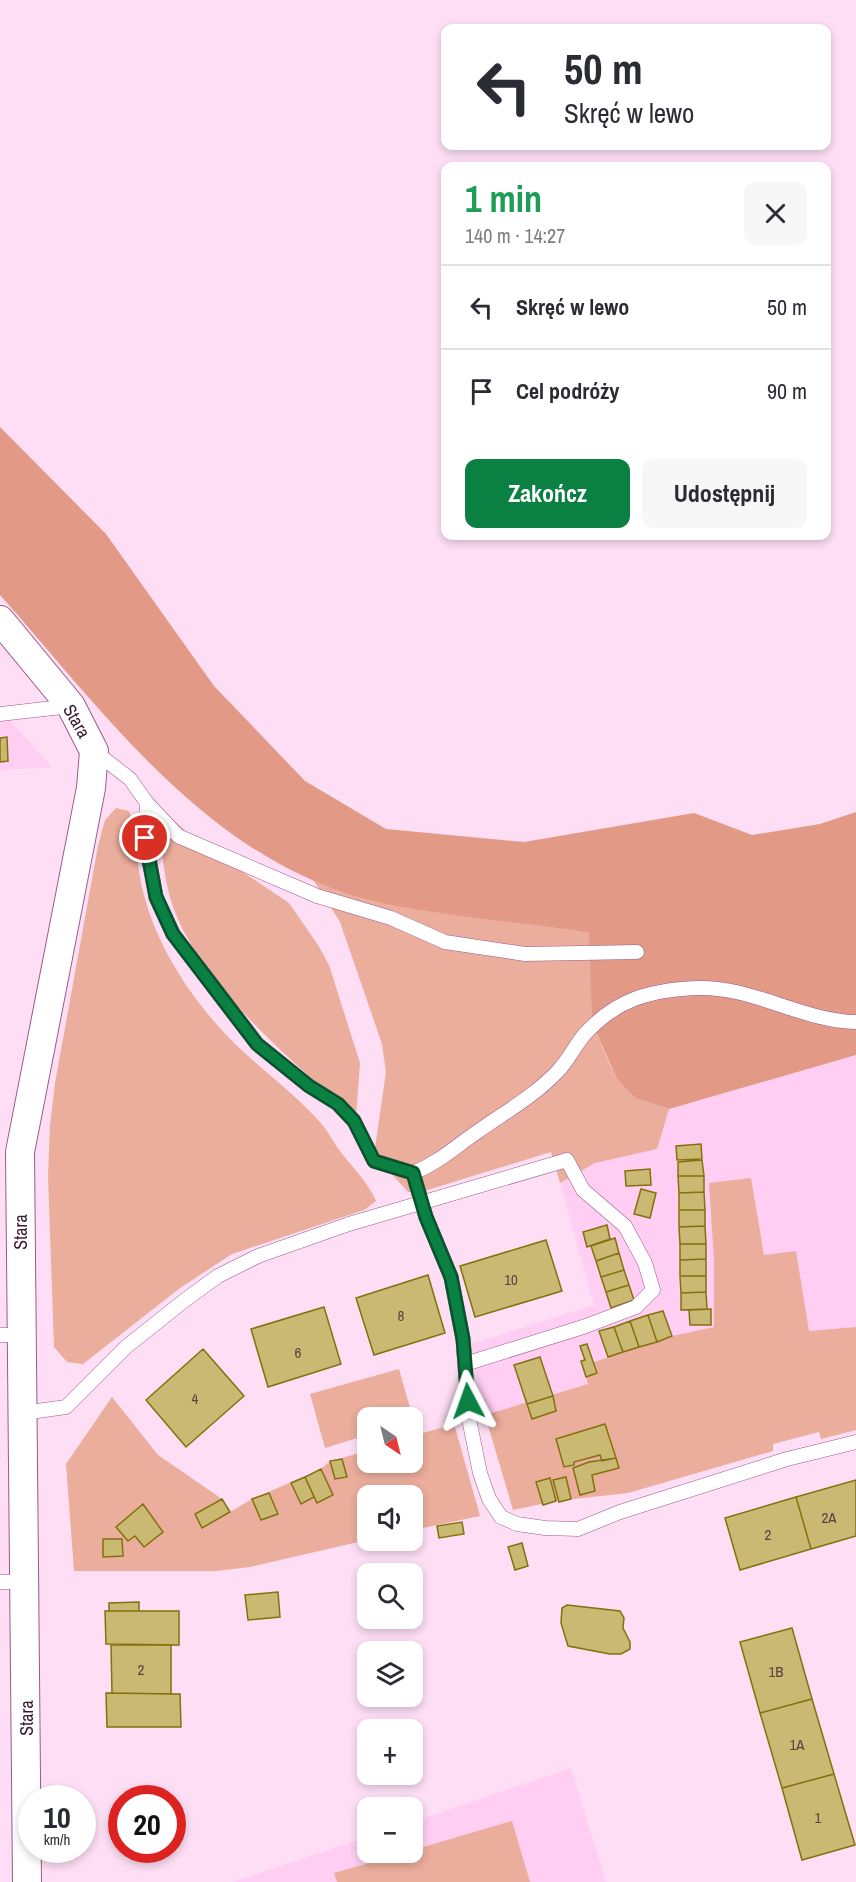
<!DOCTYPE html>
<html lang="pl">
<meta charset="utf-8">
<style>
body{margin:0;font-family:"Archivo Narrow",sans-serif;background:#f7f7f7;color:#2b2b33;height:100vh;display:flex;flex-direction:column;font-size:22px;white-space:nowrap}
*{box-sizing:border-box;margin:0}
p{font-size:20px;color:#7c7c81}
.icon{flex:none;width:33px;height:33px;fill:none;stroke:currentColor;stroke-width:2;stroke-linecap:round;stroke-linejoin:round}
.map{position:relative;flex:1;overflow:hidden}
.drawer{position:absolute;left:441px;top:162px;width:390px;height:378px;display:flex;flex-direction:column;background:#fff;border-radius:12px;box-shadow:0 3px 9px #0003}
.drawer>*{flex:none}
.hud{position:absolute;left:441px;top:24px;width:390px;height:126px;border-radius:12px;box-shadow:0 3px 9px #0003;background:#fff;color:#2b2b33;overflow:hidden}
.needle{width:39px;rotate:145deg}
.tools{position:absolute;left:357px;top:1407px;display:grid;gap:12px}
.tools a{display:grid;place-items:center;width:66px;height:66px;border-radius:12px;background:#fff;box-shadow:0 3px 9px #0003;font-size:30px}
.speed{position:absolute;left:18px;top:1785px;display:flex;gap:12px;font-size:30px;font-weight:700;text-align:center}
.speed>*{display:grid;place-content:center;width:78px;height:78px;border-radius:50%;background:#fff;box-shadow:0 3px 9px #0003;line-height:1}
.speed small{font-size:15px;font-weight:400}
.speed .limit{border:9px solid #d22;background:#fff;color:#111}
.pin{position:absolute;display:grid;place-items:center;width:51px;height:51px;color:#fff;margin:-26px;border:3px solid #fff;border-radius:50%;box-shadow:0 2px 6px #0007}
.me{position:absolute;width:66px;margin:-33px;rotate:356deg;stroke-linejoin:round;filter:drop-shadow(0 0 4px #0008)}
.turn{display:flex;align-items:center;gap:21px;height:126px;padding:0 24px;font-size:27px}
.turn .icon{width:78px;height:78px;stroke-width:2.5}
.turn b{display:block;font-size:42px;line-height:51px}
.round{display:grid;place-items:center;flex:none;width:63px;height:63px;border-radius:12px;background:#f7f7f7}
.head{display:flex;align-items:center;justify-content:space-between;height:102px;padding:0 24px}
h1{font-size:36px;font-weight:700;line-height:45px;color:#1e9e55}
.cta{display:flex;gap:12px;margin-top:auto;padding:12px 24px}
.cta a{flex:1;height:69px;border-radius:12px;background:#0b8043;color:#fff;font-size:24px;font-weight:700;line-height:69px;text-align:center}
.cta a+a{background:#f7f7f7;color:#2b2b33}
ul{padding:0;list-style:none}
li{display:flex;align-items:center;gap:18px;height:84px;padding:0 24px;border-top:2px solid #e1e1e2}
li div{flex:1}
li b{display:block;font-size:22px}
li em{font-style:normal}
.map>svg:first-child{display:block}
</style>
<div class="map">
<svg width="856" height="1882" viewBox="0 0 856 1882">
<rect width="100%" height="100%" fill="#fddef4"/>
<path fill="#ffcef2" d="M 0,709 L 52,767 L 0,770 Z
M 856,1055 L 856,1327 L 809,1331 L 796,1252 L 764,1256 L 751,1179 L 714,1260 L 714,1327 L 672,1336 L 594,1362 L 597,1373 L 588,1384 L 485,1415 L 471,1344 L 594,1305 L 560,1183 L 595,1163 L 657,1149 L 669,1109 Z
M 571,1768 L 606,1882 L 233,1882 L 367,1837 L 368,1852 L 412,1852 L 413,1822 Z"/>
<path fill="#ebad9c" d="M 116,808 L 129,811 C 137,836 136,862 142,887 C 153,936 180,981 212,1019 C 243,1057 285,1084 318,1120 C 327,1129 332,1140 339,1150 C 352,1167 368,1182 376,1201 L 364,1210 L 232,1254 L 180,1288 L 83,1364 L 67,1362 L 54,1347 L 48,1176 L 50,1126 L 55,1083 L 98,846 L 105,820 Z
M 162,810 L 197,841 L 289,903 L 318,945 L 329,965 L 360,1063 L 356,1116 C 296,1067 208,990 177,917 C 164,887 159,842 162,810 Z
M 314,881 L 386,903 L 590,933 L 592,1023 L 610,1065 L 617,1079 L 635,1098 L 669,1109 L 657,1149 L 595,1163 L 560,1183 L 551,1152 L 421,1192 L 408,1192 L 379,1160 L 375,1148 L 386,1072 L 382,1044 L 340,922 Z
M 751,1178 L 764,1255 L 796,1251 L 809,1331 L 856,1327 L 856,1430 L 821,1439 L 819,1432 L 773,1444 L 773,1451 L 628,1493 L 556,1501 L 513,1510 L 485,1415 L 588,1384 L 586,1377 L 597,1373 L 594,1362 L 672,1336 L 714,1327 L 714,1260 L 709,1183 Z
M 399,1369 L 414,1422 L 412,1418 L 368,1418 L 367,1435 L 325,1448 L 310,1394 Z
M 112,1397 L 158,1455 L 222,1499 L 230,1512 L 252,1499 L 321,1469 L 330,1461 L 367,1451 L 368,1462 L 412,1462 L 413,1436 L 454,1424 L 480,1516 L 413,1530 L 412,1496 L 368,1496 L 367,1540 L 250,1567 L 216,1571 L 74,1571 L 66,1464 Z
M 512,1821 L 530,1882 L 337,1882 L 334,1873 L 404,1853 L 412,1852 L 413,1850 Z"/>
<path fill="#e29985" d="M 0,427 L 106,534 L 214,686 L 305,781 L 386,829 L 524,842 L 694,813 L 752,835 L 820,824 L 856,812 L 856,1055 L 669,1109 L 635,1098 L 617,1079 L 592,1023 L 589,933 C 522,922 453,917 387,904 C 215,869 109,718 0,595 Z"/>
<path fill="#cab973" stroke="#84700c" stroke-width="1.5" d="M 7,737 L 8,761 L 0,762 L 0,738 Z
M 701,1144 L 702,1159 L 677,1160 L 676,1146 Z
M 702,1160 L 704,1176 L 678,1176 L 678,1162 Z
M 650,1169 L 651,1185 L 626,1186 L 625,1171 Z
M 678,1176 L 704,1176 L 704,1192 L 679,1193 Z
M 641,1189 L 656,1193 L 650,1218 L 634,1214 Z
M 704,1192 L 705,1210 L 679,1210 L 679,1193 Z
M 679,1210 L 705,1210 L 705,1226 L 679,1227 Z
M 607,1225 L 610,1239 L 587,1247 L 583,1232 Z
M 705,1226 L 706,1244 L 680,1244 L 679,1227 Z
M 615,1238 L 619,1253 L 596,1261 L 591,1246 Z
M 546,1240 L 562,1291 L 475,1317 L 460,1266 Z
M 680,1244 L 706,1244 L 706,1259 L 680,1260 Z
M 619,1253 L 624,1270 L 601,1277 L 596,1261 Z
M 706,1259 L 706,1276 L 680,1276 L 680,1260 Z
M 624,1270 L 629,1285 L 606,1292 L 601,1277 Z
M 428,1275 L 445,1333 L 374,1355 L 356,1298 Z
M 680,1276 L 706,1276 L 706,1292 L 681,1293 Z
M 629,1285 L 634,1300 L 611,1308 L 606,1292 Z
M 706,1292 L 707,1309 L 681,1310 L 681,1293 Z
M 324,1307 L 341,1364 L 268,1387 L 251,1329 Z
M 711,1309 L 711,1325 L 690,1325 L 689,1310 Z
M 663,1311 L 672,1336 L 657,1342 L 648,1315 Z
M 648,1315 L 657,1342 L 639,1347 L 630,1321 Z
M 630,1321 L 639,1347 L 623,1352 L 614,1327 Z
M 614,1327 L 623,1352 L 608,1357 L 599,1331 Z
M 587,1344 L 597,1373 L 586,1377 L 581,1361 L 585,1360 L 580,1346 Z
M 203,1349 L 244,1396 L 186,1447 L 146,1400 Z
M 540,1357 L 553,1396 L 527,1404 L 514,1365 Z
M 553,1396 L 556,1411 L 532,1419 L 527,1404 Z
M 605,1424 L 616,1458 L 602,1461 L 600,1455 L 574,1462 L 574,1465 L 564,1467 L 556,1439 Z
M 616,1458 L 619,1468 L 592,1475 L 595,1491 L 580,1495 L 573,1468 L 589,1462 Z
M 342,1459 L 347,1477 L 335,1479 L 330,1461 Z
M 321,1469 L 333,1495 L 317,1503 L 305,1477 Z
M 305,1477 L 314,1497 L 301,1504 L 291,1483 Z
M 566,1477 L 571,1499 L 559,1502 L 553,1480 Z
M 550,1478 L 556,1501 L 543,1505 L 536,1482 Z
M 856,1480 L 856,1536 L 811,1549 L 796,1497 Z
M 269,1493 L 278,1514 L 261,1520 L 252,1499 Z
M 796,1497 L 811,1549 L 740,1570 L 725,1518 Z
M 222,1499 L 230,1512 L 202,1528 L 195,1514 Z
M 143,1504 L 163,1532 L 144,1547 L 135,1536 L 128,1541 L 116,1527 Z
M 462,1522 L 464,1534 L 439,1538 L 437,1526 Z
M 103,1539 L 122,1539 L 123,1556 L 103,1557 Z
M 522,1543 L 528,1566 L 515,1570 L 508,1547 Z
M 278,1592 L 280,1617 L 248,1620 L 245,1595 Z
M 139,1602 L 139,1611 L 109,1611 L 109,1603 Z
M 567,1605 L 620,1611 L 624,1618 L 623,1628 L 630,1642 L 630,1649 L 621,1654 L 610,1654 L 568,1646 L 561,1623 L 562,1608 Z
M 105,1611 L 179,1611 L 179,1645 L 106,1644 Z
M 792,1628 L 812,1699 L 760,1713 L 740,1642 Z
M 111,1645 L 171,1645 L 171,1694 L 112,1693 Z
M 106,1693 L 180,1694 L 181,1727 L 107,1727 Z
M 812,1699 L 834,1774 L 782,1788 L 760,1713 Z
M 834,1774 L 855,1845 L 802,1860 L 782,1788 Z"/>
<g fill="none" stroke-linecap="round" stroke-linejoin="round">
<g stroke="#9b598c" stroke-width="15">
<path id="service" d="M 0,714 L 71,706
M 94,751 L 130,779 L 147,803 L 178,836 L 317,896 L 391,918 L 445,942 L 525,954 L 637,952
M 147,803 L 145,838 L 156,897 L 173,934 L 257,1044 L 309,1086 L 338,1104 L 354,1121 L 374,1161 L 413,1173 L 426,1217 L 451,1277 L 463,1339 L 469,1419 L 480,1473 L 489,1499 L 501,1517 L 517,1524 L 545,1528 L 578,1529 L 620,1512 L 787,1459 L 856,1442
M 413,1173 C 438,1163 455,1147 477,1132 C 505,1112 533,1097 557,1072 C 568,1061 574,1047 584,1035 C 616,999 650,990 697,988 C 752,986 802,1021 856,1022
M 0,1335 L 20,1335
M 23,1413 L 66,1407 L 126,1347 L 185,1300 L 218,1276 L 258,1256 L 349,1224 L 567,1160 L 583,1190 L 625,1226 L 645,1263 L 653,1290 L 636,1307 L 583,1327 L 465,1364
M 0,1582 L 24,1582"/>
</g>
<g stroke="#9b598c" stroke-width="30">
<path id="minor" d="M 0,620 L 71,706 L 94,751 L 91,788 L 20,1152 L 27,1882"/>
</g>
<use href="#service" stroke="#fff" stroke-width="14"/>
<use href="#minor" stroke="#fff" stroke-width="28"/>
</g>
<g fill="none" stroke-linecap="round" stroke-linejoin="round">
<g stroke="#07532c" stroke-width="15">
<path id="route" d="M 145,838 L 156,897 L 173,934 L 257,1044 L 309,1086 L 338,1104 L 354,1121 L 374,1161 L 413,1173 L 426,1217 L 451,1277 L 463,1339 L 468,1401"/>
</g>
<use href="#route" stroke="#0b8043" stroke-width="10"/>
</g>
<g text-anchor="middle" dominant-baseline="central" stroke-width="4.5" stroke-linejoin="round" paint-order="stroke">
<g font-size="15" fill="#5c4342">
<text x="511" y="1279">10</text>
<text x="401" y="1315">8</text>
<text x="298" y="1352">6</text>
<text x="195" y="1398">4</text>
<text x="829" y="1517">2A</text>
<text x="768" y="1534">2</text>
<text x="141" y="1669">2</text>
<text x="776" y="1671">1B</text>
<text x="797" y="1744">1A</text>
<text x="818" y="1817">1</text>
</g>
<g font-size="18" fill="#381c31" stroke="#fff">
<text transform="translate(77 721) rotate(60)">Stara</text>
<text transform="translate(20 1232) rotate(-90)">Stara</text>
<text transform="translate(26 1718) rotate(-90)">Stara</text>
</g>
</g>
</svg>
<div class="tools">
<a><svg class="needle" viewBox="-14 -14 28 28"><path d="M0-13l5 13h-10z" fill="#e53935"/><path d="M0 13l5-13h-10z" fill="#7c7c81"/></svg></a>
<a><svg class="icon" aria-label="sound" viewBox="0 0 24 24"><path d="M4 9h4l5-4v14l-5-4H4zM17 9q2 3 0 6"/></svg></a>
<a><svg class="icon" aria-label="search" viewBox="0 0 24 24"><circle cx="10" cy="10" r="6"/><path d="M15 15l6 6"/></svg></a>
<a><svg class="icon" aria-label="layers" viewBox="0 0 24 24"><path d="M12 4l9 5-9 5-9-5zM3 14l9 5 9-5"/></svg></a>
<a>+</a>
<a>−</a>
</div>
<div class="speed"><div>10<small>km/h</small></div><div class="limit">20</div></div>
<div class="pin" style="left:145px;top:838px;background:#d93025"><svg class="icon" aria-label="arrive" viewBox="0 0 24 24"><path d="M6 21V4h12l-3 4 3 4H6"/></svg></div>
<svg class="me" style="left:468px;top:1401px" viewBox="-20 -20 40 40"><path d="M0-17L14 15 0 8-14 15z" fill="#0b8043" stroke="#fff" stroke-width="4"/></svg>
<div class="hud">
<div class="turn"><svg class="icon" aria-label="left" viewBox="0 0 24 24"><path d="M17 20v-9H6M10 6l-5 5 5 5"/></svg><div><b>50 m</b>Skręć w lewo</div></div>
</div>
<section class="drawer">
<div class="head"><div><h1>1 min</h1><p>140 m · 14:27</p></div><a class="round"><svg class="icon" aria-label="close" viewBox="0 0 24 24"><path d="M6 6l12 12M18 6L6 18"/></svg></a></div>
<ul>
<li><svg class="icon" aria-label="left" viewBox="0 0 24 24"><path d="M17 20v-9H6M10 6l-5 5 5 5"/></svg><div><b>Skręć w lewo</b></div><em>50 m</em></li>
<li><svg class="icon" aria-label="arrive" viewBox="0 0 24 24"><path d="M6 21V4h12l-3 4 3 4H6"/></svg><div><b>Cel podróży</b></div><em>90 m</em></li>
</ul>
<div class="cta"><a>Zakończ</a><a>Udostępnij</a></div>
</section>
</div>
